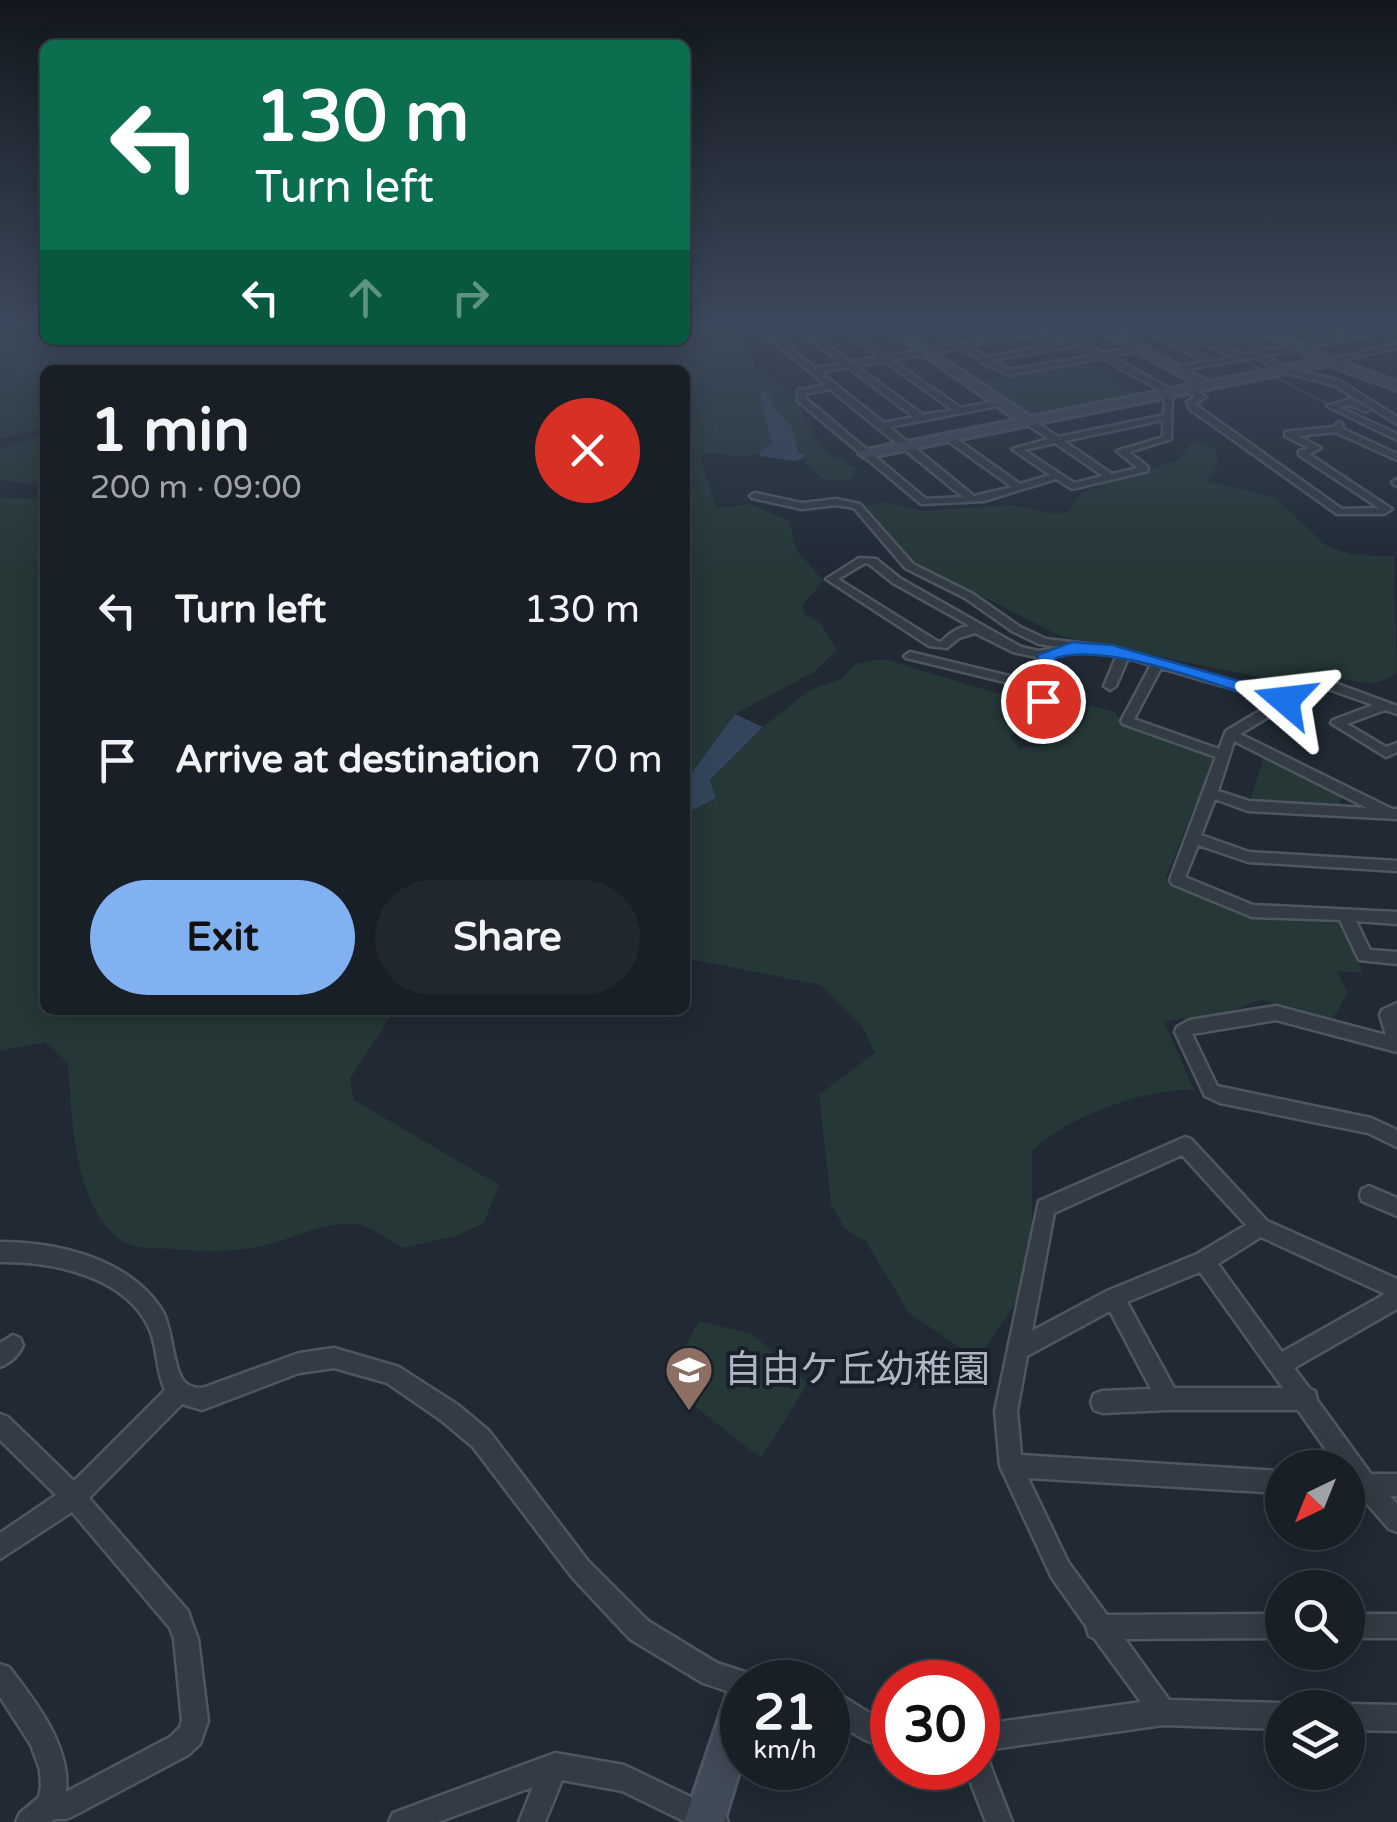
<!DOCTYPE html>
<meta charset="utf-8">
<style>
body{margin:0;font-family:"Varela Round","Noto Sans JP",sans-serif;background:#21272f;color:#f1f3f6;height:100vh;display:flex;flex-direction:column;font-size:38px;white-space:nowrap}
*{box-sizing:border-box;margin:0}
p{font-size:32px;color:#9fa2a7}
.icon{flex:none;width:55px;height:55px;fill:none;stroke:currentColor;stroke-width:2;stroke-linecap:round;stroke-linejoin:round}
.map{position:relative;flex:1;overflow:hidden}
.sheet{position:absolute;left:40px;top:365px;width:650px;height:650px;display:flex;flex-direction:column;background:#181f27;border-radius:15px;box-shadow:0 5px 25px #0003,0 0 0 2px #363d44}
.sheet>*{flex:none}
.top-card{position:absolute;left:40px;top:40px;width:650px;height:305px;border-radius:15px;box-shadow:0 5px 25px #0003,0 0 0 2px #363d44;background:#0b6e4f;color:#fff;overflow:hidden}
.needle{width:65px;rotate:223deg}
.buttons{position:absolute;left:1265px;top:1450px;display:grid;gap:20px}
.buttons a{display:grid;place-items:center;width:100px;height:100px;border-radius:50%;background:#181f27;box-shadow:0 5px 25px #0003,0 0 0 2px #363d44;font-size:50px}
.speed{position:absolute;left:720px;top:1660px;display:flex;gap:20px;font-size:50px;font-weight:700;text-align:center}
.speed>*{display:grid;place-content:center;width:130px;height:130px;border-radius:50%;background:#181f27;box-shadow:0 5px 25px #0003,0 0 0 2px #363d44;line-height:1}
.speed small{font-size:25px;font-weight:400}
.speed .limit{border:15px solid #d22;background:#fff;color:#111}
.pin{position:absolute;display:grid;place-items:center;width:85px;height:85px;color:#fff;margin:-42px;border:5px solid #fff;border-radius:50%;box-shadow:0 2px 10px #0007}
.me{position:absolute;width:110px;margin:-55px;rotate:287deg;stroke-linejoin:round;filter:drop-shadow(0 0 8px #0008)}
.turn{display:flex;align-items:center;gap:35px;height:210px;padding:0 50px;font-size:45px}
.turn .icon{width:130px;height:130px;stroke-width:2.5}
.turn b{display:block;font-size:70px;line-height:85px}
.lanes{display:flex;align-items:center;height:95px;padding:0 50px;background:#0003;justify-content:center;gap:50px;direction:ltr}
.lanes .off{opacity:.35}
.round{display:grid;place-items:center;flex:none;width:105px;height:105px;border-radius:52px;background:#21272f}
.head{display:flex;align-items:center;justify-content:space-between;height:170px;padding:0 50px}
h1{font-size:60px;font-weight:700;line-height:75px}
.action{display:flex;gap:20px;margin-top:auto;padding:20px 50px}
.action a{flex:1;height:115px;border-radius:60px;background:#82b1f1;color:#111;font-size:40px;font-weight:700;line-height:115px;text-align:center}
.action a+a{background:#21272f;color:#f1f3f6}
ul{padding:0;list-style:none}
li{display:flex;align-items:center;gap:30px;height:150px;padding:0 50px}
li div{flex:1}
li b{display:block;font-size:38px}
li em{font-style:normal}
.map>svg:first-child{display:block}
</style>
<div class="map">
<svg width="1397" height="1822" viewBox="0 0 1397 1822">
<rect width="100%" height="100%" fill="#202934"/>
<path fill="#253737" d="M 685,321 C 721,321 744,334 756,368 C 781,376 789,392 804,411 L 802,417 L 813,427 L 810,430 L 826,453 L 856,468 L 850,481 L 823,479 L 805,462 L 807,457 L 763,414 L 772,445 C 737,469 731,447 700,455 L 716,508 L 750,504 L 789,521 L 796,550 L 824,581 L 803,604 L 804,613 L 822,625 L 837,650 L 814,672 L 735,714 L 685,782 L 685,370 L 45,370 L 45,428 L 0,439 L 0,332 L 62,341 L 685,340 Z
M 1085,362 L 1144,396 L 1029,419 L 974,382 Z
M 45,433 L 45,485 L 0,480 L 0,450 Z
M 1192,442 L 1214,447 C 1221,461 1215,470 1208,482 L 1275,497 L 1325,545 L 1352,555 L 1394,556 L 1397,672 C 1372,692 1355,678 1327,677 C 1310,675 1295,678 1278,681 L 1060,636 L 913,561 L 866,506 L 885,502 L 923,511 L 1013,505 L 1055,514 L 1070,511 L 1082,492 L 1177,461 Z
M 0,498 L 45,499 L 45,1010 L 395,1010 L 350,1079 L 354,1100 L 499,1185 L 484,1223 L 456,1236 L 403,1248 C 389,1241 370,1225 355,1224 C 325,1221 295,1238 266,1245 C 239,1252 203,1252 175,1249 C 159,1248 136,1250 122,1241 C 74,1209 71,1115 68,1063 L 46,1042 L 0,1051 Z
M 884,659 L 1006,696 L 1023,708 L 1011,738 L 1020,748 C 1049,746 1085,738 1089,705 L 1115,712 L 1123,725 L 1215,757 L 1165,879 L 1262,918 L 1339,923 L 1363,973 L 1337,971 L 1348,993 L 1332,1019 L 1260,1000 L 1218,1016 L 1164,1021 L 1194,1090 C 1147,1087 1066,1118 1032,1151 L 1032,1280 L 977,1359 L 909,1313 L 866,1242 L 845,1229 L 831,1204 L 819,1095 L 875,1053 L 863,1027 L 821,985 L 685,958 L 685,814 L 716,798 L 710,780 L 763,727 L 810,690 L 841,679 L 855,664 Z
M 1264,757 L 1341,797 L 1340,808 L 1250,801 Z
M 699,1321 L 752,1334 L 808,1383 L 761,1458 L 693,1405 L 700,1394 L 672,1370 Z"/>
<path fill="#34455b" d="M 762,388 L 771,394 L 772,405 L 792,427 L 798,451 L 807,457 L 795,461 L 760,456 L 759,452 L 772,444 L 760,401 Z
M 735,714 L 763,727 L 710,780 L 716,798 L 685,814 L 685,782 Z"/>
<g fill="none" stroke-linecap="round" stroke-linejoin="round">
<path stroke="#34455b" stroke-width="2.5" d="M 1146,321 L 1191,342 L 1220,350
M 1238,358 L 1332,406"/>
<g stroke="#4e5660" stroke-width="5">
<path id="street" d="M 748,321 L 756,321 L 815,368 L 842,364 L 787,321 L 794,321 L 851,362 L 879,357 L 829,321 L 836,321 L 887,356 L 955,344 L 919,321 L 927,321 L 964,343 L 986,339 L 960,321 L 968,321 L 994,337 L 1017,333 L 997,321 L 1005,321 L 1025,332 L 1048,328 L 1038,321 L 1046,321 L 1056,327 L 1104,321 L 1063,330 L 1104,353 L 1141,347 L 1141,351 L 1111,356 L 1172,390 L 1171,439 L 1129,452 L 1148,467 L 1148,471 L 1072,489 L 1056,479 L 984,501 L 921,504 L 798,401 L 798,390 L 826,385 ZM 1054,331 L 1072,341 L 987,357 L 969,346 ZM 1078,345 L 1096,355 L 1010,370 L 993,360 ZM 961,348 L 980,359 L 980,362 L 1009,375 L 1102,358 L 1165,393 L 1164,415 L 1058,437 L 1034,421 L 1028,421 L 1028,425 L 1049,439 L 1012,449 L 1050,475 L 1020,484 L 951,435 L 945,435 L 945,439 L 1012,487 L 974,496 L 889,427 L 1003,405 L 1004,403 L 1000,400 L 961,408 L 892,360 ZM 884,361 L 953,410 L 923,415 L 856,366 ZM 848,367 L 914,417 L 884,423 L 820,372 ZM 830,389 L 963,497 L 926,499 L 805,398 L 805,394 ZM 1163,420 L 1163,437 L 1117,451 L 1138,468 L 1112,474 L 1064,441 ZM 1055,443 L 1103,476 L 1074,483 L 1024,450 Z
M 1127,321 L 1135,321 L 1213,361 L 1232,357 L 1164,321 L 1172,321 L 1241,355 L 1262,351 L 1201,321 L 1209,321 L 1270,350 L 1322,340 L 1283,321 L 1291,321 L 1330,338 L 1349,335 L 1320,321 L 1328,321 L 1358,333 L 1397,326 L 1397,330 L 1263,356 L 1289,368 L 1340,381 L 1397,417 L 1397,424 L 1334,385 L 1283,372 L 1255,357 L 1173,372 L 1173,368 L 1204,362 Z
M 1397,344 L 1397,348 L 1329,363 L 1325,361 Z
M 1185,387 L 1191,387 L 1206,397 L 1196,403 L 1197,406 L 1342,509 L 1379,508 L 1299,455 L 1299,451 L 1309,448 L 1285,436 L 1285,432 L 1333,427 L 1339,422 L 1343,425 L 1341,428 L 1397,454 L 1397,460 L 1335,432 L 1298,436 L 1321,448 L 1309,454 L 1392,509 L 1384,514 L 1337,514 L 1190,409 L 1187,402 L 1196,397 L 1185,391 Z
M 1350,399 L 1370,409 L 1366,412 L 1349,405 L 1339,407 L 1397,434 L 1397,440 L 1327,406 Z
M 1397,479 L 1397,486 L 1394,485 L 1392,482 Z
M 755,493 L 802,503 L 836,499 L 860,504 L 913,564 L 973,594 L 1020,627 L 1046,639 L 1113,647 L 1285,696 L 1319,677 L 1397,706 L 1397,714 L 1385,710 L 1347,724 L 1386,747 L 1397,743 L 1397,752 L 1386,757 L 1331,723 L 1333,720 L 1373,705 L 1320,686 L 1240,734 L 1392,809 L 1397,809 L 1397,819 L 1248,811 L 1215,799 L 1201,835 L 1249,852 L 1397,861 L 1397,871 L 1248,862 L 1198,845 L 1185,877 L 1253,905 L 1397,912 L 1397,924 L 1356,921 L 1370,950 L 1397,952 L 1397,964 L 1359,960 L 1340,920 L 1252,917 L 1172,884 L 1170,880 L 1216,757 L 1123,724 L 1121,721 L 1151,665 L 1128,658 L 1116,686 L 1110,690 L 1104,686 L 1117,655 L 1073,649 L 1053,656 L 1048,715 L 1034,728 L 1026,728 L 1026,722 L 1036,714 L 1038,690 L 906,658 L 904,656 L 910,652 L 1039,683 L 1041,658 L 1013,652 L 975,633 L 959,638 L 947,648 L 929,646 L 826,579 L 859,558 L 876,559 L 901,579 L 1021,647 L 1039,651 L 1059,647 L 1039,644 L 1012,631 L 965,598 L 905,568 L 854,508 L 836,505 L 802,509 L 752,498 L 750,496 ZM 865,563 L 869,564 L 893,583 L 970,626 C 957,627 949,634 941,642 L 937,641 L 838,579 ZM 1161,668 L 1276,701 L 1226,731 L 1219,749 L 1134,719 ZM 1234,741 L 1367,808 L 1249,801 L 1218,791 Z
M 1397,1003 L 1397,1052 L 1276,1020 L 1192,1034 L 1217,1086 L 1371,1118 L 1397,1130 L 1397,1147 L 1368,1133 L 1220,1103 L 1205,1096 L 1175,1032 L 1177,1027 L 1190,1020 L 1276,1006 L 1386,1035 L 1380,1015 L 1382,1010 Z
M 1185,1137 L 1191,1139 L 1267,1221 L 1397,1279 L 1397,1309 L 1294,1368 L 1310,1389 L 1315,1391 L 1317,1400 L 1371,1474 L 1397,1474 L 1397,1496 L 1390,1496 L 1397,1504 L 1397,1532 L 1389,1529 L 1361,1497 L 1348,1497 L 1348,1468 L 1339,1468 L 1298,1410 L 1168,1410 L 1102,1413 L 1094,1410 L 1091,1402 L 1094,1394 L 1102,1391 L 1151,1389 L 1110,1311 L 1027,1356 L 1017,1411 L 1021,1455 L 1282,1471 L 1282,1493 L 1028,1478 L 1068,1562 L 1107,1615 L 1282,1614 L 1282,1638 L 1125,1639 L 1169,1700 L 1282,1703 L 1291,1708 L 1282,1708 L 1282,1729 L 1163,1725 L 978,1751 L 978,1725 L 1141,1702 L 1094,1638 L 1089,1636 L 1086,1626 L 1052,1578 L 1000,1466 L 995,1411 L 1039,1201 ZM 1182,1155 L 1246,1225 L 1197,1254 L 1107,1291 L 1032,1331 L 1054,1213 ZM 1261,1237 L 1385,1294 L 1282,1352 L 1218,1264 ZM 1200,1272 L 1283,1388 L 1174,1388 L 1127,1302 Z
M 1369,1186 L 1397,1198 L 1397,1216 L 1362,1201 L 1360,1195 L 1362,1189 Z
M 0,1242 C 58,1242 131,1259 163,1312 C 173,1330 173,1375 187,1384 C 191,1387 198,1388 202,1388 L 299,1353 L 334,1348 L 399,1367 L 458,1405 L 489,1431 L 588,1561 L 648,1621 L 717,1663 L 751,1674 L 754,1682 L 742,1682 L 742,1696 L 703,1683 L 630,1639 L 572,1577 L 473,1447 L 442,1421 L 387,1383 L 334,1368 L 299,1373 L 202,1410 L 182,1404 L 89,1498 L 188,1611 L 191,1620 L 198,1639 L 208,1721 L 200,1744 L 188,1755 L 75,1815 L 66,1819 L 55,1819 L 51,1822 L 16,1822 L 20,1813 L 39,1797 L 41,1786 L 40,1770 L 31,1745 L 0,1697 L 0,1664 L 9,1667 C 35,1701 71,1746 66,1792 L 170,1737 L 180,1727 L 182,1721 L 174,1639 L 170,1628 L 72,1512 L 0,1559 L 0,1533 L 56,1495 L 0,1440 L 0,1414 L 8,1417 L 74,1481 L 165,1390 C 156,1371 158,1349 150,1330 C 127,1276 51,1261 0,1262 Z
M 13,1335 L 20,1338 L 23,1345 C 19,1355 10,1363 0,1367 L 0,1343 Z
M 1348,1614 L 1397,1614 L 1397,1638 L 1348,1638 Z
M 828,1687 L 879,1719 L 892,1720 L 892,1746 C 864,1745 850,1730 828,1715 Z
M 1348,1704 L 1397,1705 L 1397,1731 L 1348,1730 L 1348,1708 L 1340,1708 Z
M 555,1753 L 624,1765 L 724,1813 L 728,1822 L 686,1822 L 622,1791 L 562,1780 L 545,1822 L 519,1822 L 533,1787 L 438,1822 L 389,1822 L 393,1813 Z
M 978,1753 L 987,1757 L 1012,1822 L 986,1822 L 965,1768 L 978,1768 Z"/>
</g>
<g stroke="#4e5660" stroke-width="6">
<path id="secondary" d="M 875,321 L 887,321 L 1031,417 L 1195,384 L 1082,321 L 1095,321 L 1209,382 L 1317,360 L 1241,321 L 1254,321 L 1333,359 L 1397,382 L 1397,390 L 1328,365 L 866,458 L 859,454 L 861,451 L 1017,420 Z
M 742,1683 L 742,1762 L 724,1822 L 684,1822 L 729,1689 Z"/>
</g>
<use href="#street" fill="#333b45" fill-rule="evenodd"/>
<use href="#secondary" fill="#414a57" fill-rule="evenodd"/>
</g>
<linearGradient id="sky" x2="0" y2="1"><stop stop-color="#12171d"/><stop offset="0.56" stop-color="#3c495c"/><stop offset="1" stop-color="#3c495c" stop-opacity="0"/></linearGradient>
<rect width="1397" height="576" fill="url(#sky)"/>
<path fill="#1a73e8" stroke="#114b97" stroke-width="2.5" d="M 1072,642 L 1112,645 L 1292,696 L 1295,700 L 1285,706 C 1225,690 1113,641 1056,658 L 1052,701 L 1043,707 L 1036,705 L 1038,655 Z"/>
<defs>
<g id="school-pin" transform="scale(2.5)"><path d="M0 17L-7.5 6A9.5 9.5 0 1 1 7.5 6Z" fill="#8d6e63" stroke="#192029"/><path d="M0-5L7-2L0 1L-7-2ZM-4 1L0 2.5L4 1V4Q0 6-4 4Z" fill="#fff"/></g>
</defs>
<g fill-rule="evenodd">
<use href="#school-pin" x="689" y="1370"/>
</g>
<g text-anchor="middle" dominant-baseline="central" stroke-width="8" stroke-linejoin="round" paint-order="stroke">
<g font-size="38" fill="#adb6c2" stroke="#192029" text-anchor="start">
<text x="724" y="1370">自由ケ丘幼稚園</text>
</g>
</g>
</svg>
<div class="buttons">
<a><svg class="needle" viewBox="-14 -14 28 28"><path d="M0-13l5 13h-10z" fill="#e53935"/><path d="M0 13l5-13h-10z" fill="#9fa2a7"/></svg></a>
<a><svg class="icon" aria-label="search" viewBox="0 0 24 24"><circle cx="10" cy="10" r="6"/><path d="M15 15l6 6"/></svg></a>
<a><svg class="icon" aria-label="layers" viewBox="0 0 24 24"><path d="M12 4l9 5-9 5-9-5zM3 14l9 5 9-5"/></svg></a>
</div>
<div class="speed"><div>21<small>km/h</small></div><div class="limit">30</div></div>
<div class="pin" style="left:1043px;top:701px;background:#d93025"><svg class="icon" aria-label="arrive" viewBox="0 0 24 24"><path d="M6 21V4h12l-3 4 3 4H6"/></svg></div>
<svg class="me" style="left:1285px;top:700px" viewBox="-20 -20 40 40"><path d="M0-17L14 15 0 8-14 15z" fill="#1a73e8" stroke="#fff" stroke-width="4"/></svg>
<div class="top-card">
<div class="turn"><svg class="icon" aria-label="left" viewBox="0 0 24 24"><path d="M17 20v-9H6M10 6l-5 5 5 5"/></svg><div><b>130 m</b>Turn left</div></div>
<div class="lanes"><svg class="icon" aria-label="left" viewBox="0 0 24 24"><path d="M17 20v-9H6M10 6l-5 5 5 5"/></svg><svg class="icon off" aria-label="ahead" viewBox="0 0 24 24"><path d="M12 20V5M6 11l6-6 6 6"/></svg><svg class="icon off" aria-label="right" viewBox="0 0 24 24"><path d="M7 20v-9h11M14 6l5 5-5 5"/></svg></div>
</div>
<section class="sheet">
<div class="head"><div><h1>1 min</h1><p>200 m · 09:00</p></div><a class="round" style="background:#d93025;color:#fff"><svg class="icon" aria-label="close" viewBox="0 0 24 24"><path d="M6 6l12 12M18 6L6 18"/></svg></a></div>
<ul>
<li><svg class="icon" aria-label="left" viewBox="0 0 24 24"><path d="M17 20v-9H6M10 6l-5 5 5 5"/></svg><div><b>Turn left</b></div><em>130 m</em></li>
<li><svg class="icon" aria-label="arrive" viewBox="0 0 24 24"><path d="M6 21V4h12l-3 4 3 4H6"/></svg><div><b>Arrive at destination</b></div><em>70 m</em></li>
</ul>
<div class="action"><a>Exit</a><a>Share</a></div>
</section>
</div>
